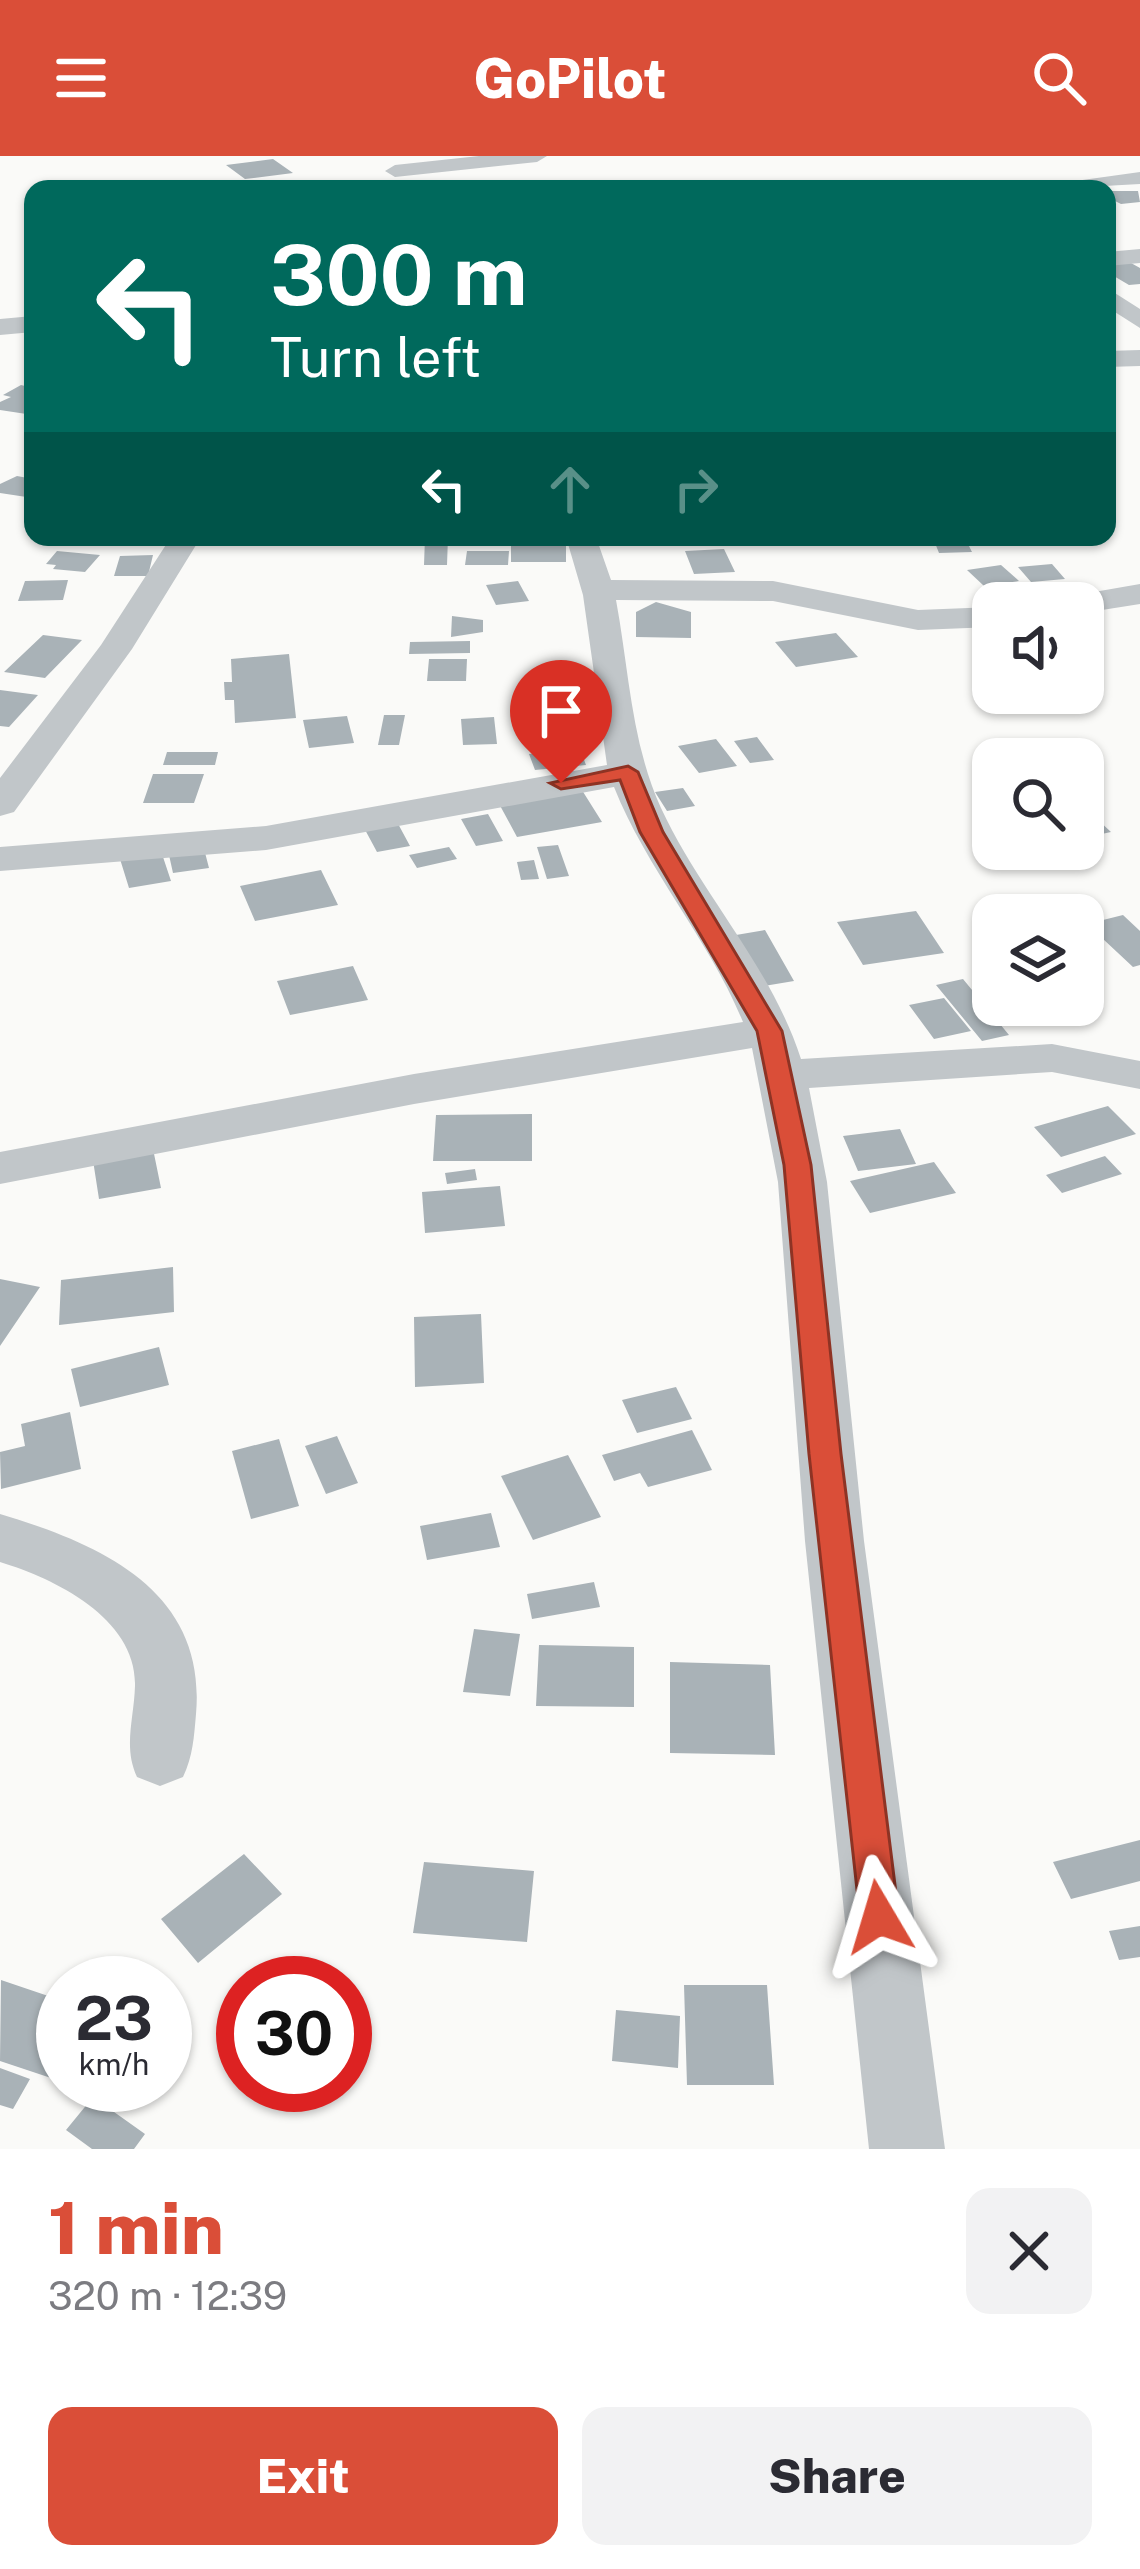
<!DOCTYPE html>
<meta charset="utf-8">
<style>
body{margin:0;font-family:"Public Sans",sans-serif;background:#f2f2f3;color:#2b2b33;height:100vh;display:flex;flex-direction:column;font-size:45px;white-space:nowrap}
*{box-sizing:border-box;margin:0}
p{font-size:39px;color:#7c7c81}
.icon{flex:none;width:66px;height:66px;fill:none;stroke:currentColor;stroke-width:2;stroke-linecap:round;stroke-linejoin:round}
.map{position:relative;height:1993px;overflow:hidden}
.drawer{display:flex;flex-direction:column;background:#fff;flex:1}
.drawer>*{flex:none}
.top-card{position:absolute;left:24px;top:24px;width:1092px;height:366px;border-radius:24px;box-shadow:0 3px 9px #0004;background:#00695c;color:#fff;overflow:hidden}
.tools{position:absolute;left:972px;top:426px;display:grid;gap:24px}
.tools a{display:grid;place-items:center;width:132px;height:132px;border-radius:24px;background:#fff;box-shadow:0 3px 9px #0004;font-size:60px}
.speed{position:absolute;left:36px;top:1800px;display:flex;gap:24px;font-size:60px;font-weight:700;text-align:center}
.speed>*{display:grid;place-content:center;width:156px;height:156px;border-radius:50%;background:#fff;box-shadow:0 3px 9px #0004;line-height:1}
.speed small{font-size:30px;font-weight:400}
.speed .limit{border:18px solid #d22;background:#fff;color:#111}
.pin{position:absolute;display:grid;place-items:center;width:102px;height:102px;color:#fff;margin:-123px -51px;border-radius:50% 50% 50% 0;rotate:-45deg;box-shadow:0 0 12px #0007}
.pin .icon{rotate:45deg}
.me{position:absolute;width:132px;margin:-66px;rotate:353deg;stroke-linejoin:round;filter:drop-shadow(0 0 9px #0008)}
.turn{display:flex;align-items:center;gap:42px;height:252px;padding:0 48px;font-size:54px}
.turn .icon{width:156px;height:156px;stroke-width:2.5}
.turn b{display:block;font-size:84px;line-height:102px}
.lanes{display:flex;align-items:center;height:114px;padding:0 48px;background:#0003;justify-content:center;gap:60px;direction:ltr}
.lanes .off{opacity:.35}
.round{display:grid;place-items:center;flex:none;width:126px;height:126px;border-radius:24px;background:#f2f2f3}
.headline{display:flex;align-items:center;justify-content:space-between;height:204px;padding:0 48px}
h1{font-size:72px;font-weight:800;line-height:90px;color:#da4e38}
.button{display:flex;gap:24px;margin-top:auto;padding:24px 48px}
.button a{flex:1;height:138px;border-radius:24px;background:#da4e38;color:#fff;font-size:48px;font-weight:800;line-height:138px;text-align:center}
.button a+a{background:#f2f2f3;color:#2b2b33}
header{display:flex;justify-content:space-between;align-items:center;height:156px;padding:0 48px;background:#da4e38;color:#fff;font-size:54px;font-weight:800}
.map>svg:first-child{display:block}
</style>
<header><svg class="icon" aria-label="menu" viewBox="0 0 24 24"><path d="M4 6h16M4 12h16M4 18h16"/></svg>GoPilot<svg class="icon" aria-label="search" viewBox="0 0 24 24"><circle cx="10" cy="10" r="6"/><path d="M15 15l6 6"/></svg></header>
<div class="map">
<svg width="1140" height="1993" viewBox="0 0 1140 1993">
<rect width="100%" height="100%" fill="#fafaf8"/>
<path fill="#a9b2b7" d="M 273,3 L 293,17 L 245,23 L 226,9 Z
M 1107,35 L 1138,35 L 1140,46 L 1121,48 L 1107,41 Z
M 1131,107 L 1140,112 L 1140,128 L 1129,129 L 1107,116 L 1107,109 Z
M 21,229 L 33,232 L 33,259 L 0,254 L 0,246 L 11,241 L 3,239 Z
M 17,320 L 33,323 L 33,342 L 0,337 L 0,328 Z
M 425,381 L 448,381 L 447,409 L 424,409 Z
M 967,386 L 972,396 L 939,397 L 935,387 Z
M 566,388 L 566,406 L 511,406 L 511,389 Z
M 724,393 L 735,416 L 694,418 L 685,395 Z
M 57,395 L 100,399 L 85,416 L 53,413 L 56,409 L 46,408 Z
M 467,395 L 509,395 L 508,409 L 465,409 Z
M 153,399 L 148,420 L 114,420 L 120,400 Z
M 1052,408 L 1065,423 L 1031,426 L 1018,411 Z
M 1001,409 L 1019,425 L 984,430 L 967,414 Z
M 68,424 L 63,444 L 18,445 L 25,425 Z
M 518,425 L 529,445 L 496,449 L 486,429 Z
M 656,446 L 691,456 L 691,482 L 636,481 L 636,456 Z
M 452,460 L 483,464 L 483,476 L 451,481 Z
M 836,477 L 858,501 L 796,511 L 775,486 Z
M 43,479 L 82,484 L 45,522 L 4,516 Z
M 470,485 L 470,497 L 409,498 L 410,486 Z
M 289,498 L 296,562 L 235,567 L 234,544 L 225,544 L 224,526 L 232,526 L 231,503 Z
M 429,503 L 467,503 L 466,525 L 427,525 Z
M 0,534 L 38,539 L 9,571 L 0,570 Z
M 384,559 L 405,559 L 399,589 L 378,589 Z
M 347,560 L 354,587 L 309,592 L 303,564 Z
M 494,561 L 497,588 L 463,589 L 461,563 Z
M 757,581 L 774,604 L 750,607 L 734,585 Z
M 716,583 L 737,610 L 699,617 L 678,590 Z
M 580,593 L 586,609 L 535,614 L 529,598 Z
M 167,596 L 218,596 L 215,609 L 163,609 Z
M 153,618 L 204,618 L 194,647 L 143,647 Z
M 580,631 L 602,666 L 517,681 L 497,644 Z
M 683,632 L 695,650 L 667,655 L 655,636 Z
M 1083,650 L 1111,676 L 1083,682 Z
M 488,658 L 503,685 L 476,690 L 461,663 Z
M 396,664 L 410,690 L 377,696 L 363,670 Z
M 202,685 L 209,712 L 173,717 L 167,690 Z
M 558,689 L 569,720 L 547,723 L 537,691 Z
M 449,691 L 457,703 L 417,712 L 409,699 Z
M 161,695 L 171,725 L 129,732 L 120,703 Z
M 534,704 L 539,723 L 521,724 L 517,706 Z
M 321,714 L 338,749 L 255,765 L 240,730 Z
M 916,755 L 944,797 L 863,809 L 837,766 Z
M 1123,759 L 1140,775 L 1140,809 L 1133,811 L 1087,768 Z
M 765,774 L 794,825 L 764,830 L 736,779 Z
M 353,810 L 368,844 L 290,859 L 277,825 Z
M 963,823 L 1009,879 L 982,885 L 936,829 Z
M 944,842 L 971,875 L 934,883 L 909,849 Z
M 1108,950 L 1136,978 L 1061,1001 L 1034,971 Z
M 532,958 L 532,1005 L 433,1005 L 436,959 Z
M 900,973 L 916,1008 L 858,1015 L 843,980 Z
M 152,988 L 161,1032 L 99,1043 L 92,998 Z
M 1105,1000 L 1122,1018 L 1062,1037 L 1046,1019 Z
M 934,1006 L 956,1037 L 870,1057 L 850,1025 Z
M 475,1013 L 477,1024 L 447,1028 L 445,1017 Z
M 500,1030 L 505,1070 L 425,1077 L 422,1036 Z
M 173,1111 L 174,1156 L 59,1169 L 61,1124 Z
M 0,1123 L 40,1131 L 0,1190 Z
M 481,1158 L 484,1227 L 415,1231 L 414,1161 Z
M 159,1191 L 169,1229 L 80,1251 L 71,1213 Z
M 676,1231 L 692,1263 L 637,1277 L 622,1244 Z
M 70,1256 L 81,1313 L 1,1333 L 0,1296 L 25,1290 L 21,1268 Z
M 692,1274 L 712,1314 L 648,1331 L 640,1317 L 614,1325 L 602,1299 Z
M 337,1280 L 358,1327 L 326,1338 L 305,1290 Z
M 279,1283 L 299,1350 L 251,1363 L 232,1295 Z
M 568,1299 L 601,1361 L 533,1384 L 501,1320 Z
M 491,1357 L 500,1391 L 427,1404 L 420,1370 Z
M 594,1426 L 600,1451 L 532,1463 L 527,1438 Z
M 474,1473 L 520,1478 L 510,1540 L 463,1536 Z
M 539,1489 L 634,1491 L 634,1551 L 536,1550 Z
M 670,1506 L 770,1509 L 775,1599 L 670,1597 Z
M 1140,1684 L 1140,1725 L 1071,1743 L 1053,1706 Z
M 244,1698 L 282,1738 L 198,1807 L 161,1763 Z
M 424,1706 L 534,1715 L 527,1786 L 413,1777 Z
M 1140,1770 L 1140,1801 L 1119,1804 L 1109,1775 Z
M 1,1824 L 63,1845 L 63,1926 L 0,1905 Z
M 684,1829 L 767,1829 L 774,1929 L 687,1929 Z
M 616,1854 L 680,1860 L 678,1912 L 612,1905 Z
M 0,1912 L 30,1923 L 13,1953 L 0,1949 Z
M 93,1941 L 145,1978 L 134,1993 L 92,1993 L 66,1974 Z"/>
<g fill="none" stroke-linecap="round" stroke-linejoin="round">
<path fill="#c1c6c9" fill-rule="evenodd" d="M 479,0 L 547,0 L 537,6 L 395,21 L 385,15 L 395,9 Z
M 1140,16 L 1140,28 L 1050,33 L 1061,27 Z
M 1140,93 L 1140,107 L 1107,110 L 1107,96 Z
M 1107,132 L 1140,153 L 1140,172 L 1107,151 Z
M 33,160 L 33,176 L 0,179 L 0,163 Z
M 1140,194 L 1140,210 L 1107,211 L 1107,195 Z
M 171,381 L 201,381 L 132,493 L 14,656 L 0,660 L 0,622 L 101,489 Z
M 566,381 L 596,381 L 611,424 L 773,425 L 918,454 L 993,451 L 993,471 L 918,474 L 773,445 L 616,444 C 629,514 631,586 661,652 C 702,740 771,810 801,903 L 1052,888 L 1140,905 L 1140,933 L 1052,916 L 809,932 L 827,1026 L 864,1385 L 945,1993 L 869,1993 L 805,1385 L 778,1026 L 752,892 L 414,948 L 0,1028 L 0,996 L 414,918 L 743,866 C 709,783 647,714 614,631 L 266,694 L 0,715 L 0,691 L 266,670 L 607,609 L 583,439 Z
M 1140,428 L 1140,448 L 1083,457 L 1083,447 L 1067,447 L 1071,440 Z
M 0,1358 C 100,1388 207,1434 196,1558 C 194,1581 193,1600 183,1621 L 160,1630 L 137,1621 C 123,1591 134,1563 135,1530 C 137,1463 56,1423 0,1406 Z"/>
</g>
<path fill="#da4e38" stroke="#8e3324" stroke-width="3" d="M 628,610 L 638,616 L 663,676 L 782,875 L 811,1009 L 841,1298 L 899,1761 L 893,1774 L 879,1780 L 865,1774 L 860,1761 L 809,1298 L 784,1009 L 757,875 L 640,676 L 620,624 L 561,633 L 550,627 Z"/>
</svg>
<div class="tools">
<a><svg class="icon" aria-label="sound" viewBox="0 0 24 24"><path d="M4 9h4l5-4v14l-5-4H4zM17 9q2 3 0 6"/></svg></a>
<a><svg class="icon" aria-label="search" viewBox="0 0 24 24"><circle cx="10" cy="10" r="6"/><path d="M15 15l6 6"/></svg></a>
<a><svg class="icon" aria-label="layers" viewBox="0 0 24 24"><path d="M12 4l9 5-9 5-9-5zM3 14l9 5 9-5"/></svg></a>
</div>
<div class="speed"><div>23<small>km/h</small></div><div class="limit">30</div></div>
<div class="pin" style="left:561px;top:627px;background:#d93025"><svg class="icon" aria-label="arrive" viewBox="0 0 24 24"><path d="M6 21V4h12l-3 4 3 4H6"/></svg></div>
<svg class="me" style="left:879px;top:1761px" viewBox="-20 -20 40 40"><path d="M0-17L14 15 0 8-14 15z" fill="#da4e38" stroke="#fff" stroke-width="4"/></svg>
<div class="top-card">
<div class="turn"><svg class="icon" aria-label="left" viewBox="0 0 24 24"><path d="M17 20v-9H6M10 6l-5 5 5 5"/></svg><div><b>300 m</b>Turn left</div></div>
<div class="lanes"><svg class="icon" aria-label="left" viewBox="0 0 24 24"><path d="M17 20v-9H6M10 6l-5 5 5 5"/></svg><svg class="icon off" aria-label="ahead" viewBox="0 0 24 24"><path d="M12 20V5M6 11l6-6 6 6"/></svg><svg class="icon off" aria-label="right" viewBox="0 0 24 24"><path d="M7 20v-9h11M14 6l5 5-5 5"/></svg></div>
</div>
</div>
<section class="drawer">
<div class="headline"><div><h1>1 min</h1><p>320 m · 12:39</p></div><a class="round"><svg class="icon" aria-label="close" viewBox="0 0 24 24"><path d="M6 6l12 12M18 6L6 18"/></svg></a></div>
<div class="button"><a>Exit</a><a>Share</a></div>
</section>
